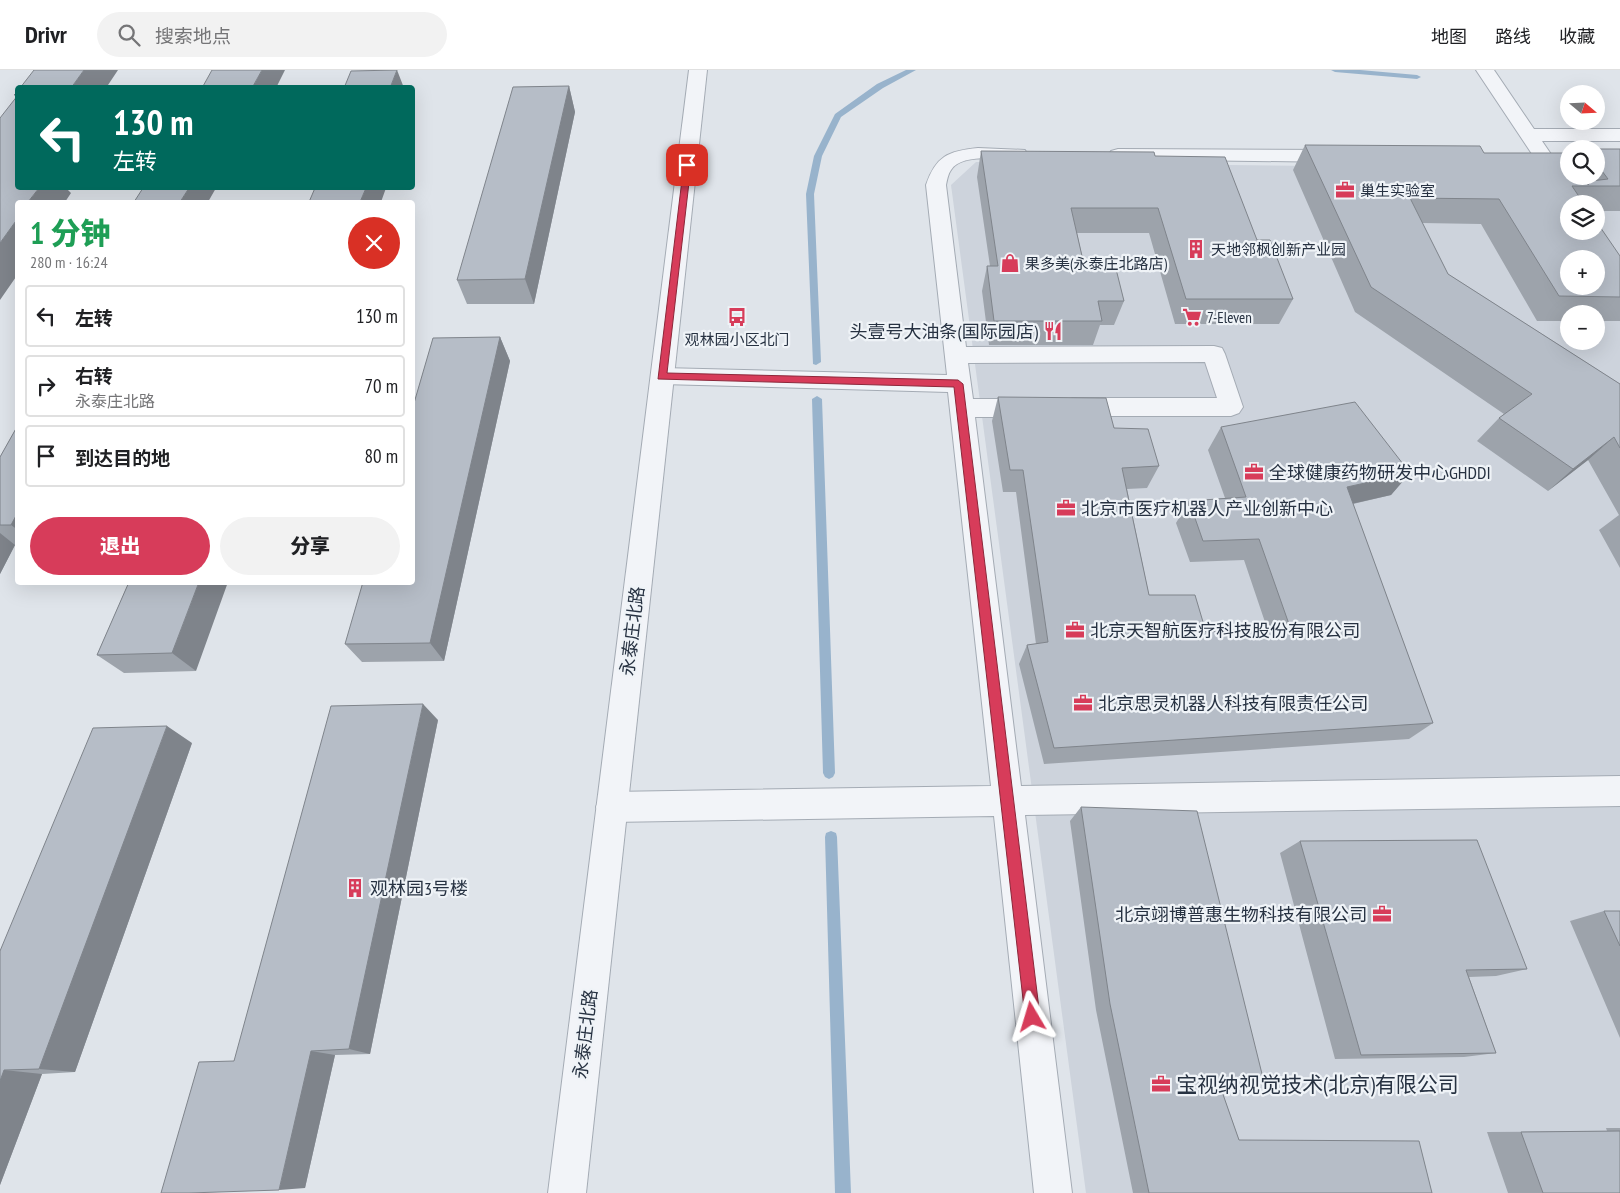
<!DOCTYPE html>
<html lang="zh">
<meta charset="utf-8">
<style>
body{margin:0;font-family:"PT Sans Narrow","Noto Sans SC",sans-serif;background:#f2f2f2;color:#202124;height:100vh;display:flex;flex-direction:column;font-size:19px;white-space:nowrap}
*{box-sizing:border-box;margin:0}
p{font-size:16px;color:#757577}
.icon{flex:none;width:28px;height:28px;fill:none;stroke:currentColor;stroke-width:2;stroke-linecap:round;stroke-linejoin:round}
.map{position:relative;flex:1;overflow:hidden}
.drawer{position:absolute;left:15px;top:130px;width:400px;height:385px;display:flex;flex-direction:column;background:#fff;border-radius:5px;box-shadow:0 5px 20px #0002}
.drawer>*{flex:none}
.guide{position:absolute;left:15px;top:15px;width:400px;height:105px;border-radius:5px;box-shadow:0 5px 20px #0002;background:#00695c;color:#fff;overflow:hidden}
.needle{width:32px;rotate:109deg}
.buttons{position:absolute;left:1560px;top:15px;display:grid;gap:10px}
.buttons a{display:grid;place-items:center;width:45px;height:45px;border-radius:50%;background:#fff;box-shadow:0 5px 20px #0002;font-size:25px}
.pin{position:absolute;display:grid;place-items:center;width:42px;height:42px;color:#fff;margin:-21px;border-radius:10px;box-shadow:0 2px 8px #0006}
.me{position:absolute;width:55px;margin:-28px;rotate:353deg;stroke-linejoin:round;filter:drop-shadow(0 0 4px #0008)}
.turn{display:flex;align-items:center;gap:18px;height:105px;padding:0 15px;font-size:22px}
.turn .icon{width:65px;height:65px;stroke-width:2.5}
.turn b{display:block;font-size:35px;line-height:42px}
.round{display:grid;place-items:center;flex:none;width:52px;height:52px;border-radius:26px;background:#f2f2f2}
.head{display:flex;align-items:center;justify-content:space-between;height:85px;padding:0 15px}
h1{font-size:30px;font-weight:800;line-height:38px;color:#1e9e55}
.cta{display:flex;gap:10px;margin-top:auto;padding:10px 15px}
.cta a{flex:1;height:58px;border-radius:30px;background:#d73c5a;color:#fff;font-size:20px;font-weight:800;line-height:58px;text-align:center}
.cta a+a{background:#f2f2f2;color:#202124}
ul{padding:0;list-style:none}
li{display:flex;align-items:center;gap:15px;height:62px;margin:0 10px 8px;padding:0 5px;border:2px solid #e0e0e0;border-radius:5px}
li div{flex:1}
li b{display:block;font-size:19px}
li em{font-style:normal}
header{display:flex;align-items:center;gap:30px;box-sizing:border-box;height:70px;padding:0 25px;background:#fff;border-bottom:1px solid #e0e0e0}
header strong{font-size:24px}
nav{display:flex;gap:28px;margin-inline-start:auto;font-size:18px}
.search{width:350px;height:45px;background:#f2f2f2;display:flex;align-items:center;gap:12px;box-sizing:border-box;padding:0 18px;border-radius:28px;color:#757577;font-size:19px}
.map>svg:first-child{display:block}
</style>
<header>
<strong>Drivr</strong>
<div class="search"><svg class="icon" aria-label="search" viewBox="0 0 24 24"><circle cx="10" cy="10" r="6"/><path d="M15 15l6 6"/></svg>搜索地点</div>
<nav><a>地图</a><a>路线</a><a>收藏</a></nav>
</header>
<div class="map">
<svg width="1620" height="1123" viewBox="0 0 1620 1123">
<rect width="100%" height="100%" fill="#dfe4ea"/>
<path fill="#cdd3dc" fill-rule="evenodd" d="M 976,92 L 1569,99 L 1569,106 L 1596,106 L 1620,100 L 1620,1123 L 1086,1123 L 951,115 ZM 1569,134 L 1596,134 L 1596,161 L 1569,161 ZM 1569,189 L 1596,189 L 1596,216 L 1569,216 ZM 1569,244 L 1596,244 L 1596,271 L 1569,271 Z"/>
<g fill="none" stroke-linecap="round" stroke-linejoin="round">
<path fill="#98b3cc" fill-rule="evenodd" d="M 906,0 L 916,0 L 883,18 L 841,47 L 822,86 L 814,124 L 821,292 L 816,295 L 813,294 L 806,124 L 814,86 L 835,44 L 877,14 Z
M 1331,0 L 1360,0 L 1417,5 L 1421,7 L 1417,9 L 1335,2 Z
M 817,326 L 822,329 L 835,703 L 833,707 L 829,709 L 825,707 L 823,703 L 812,329 Z
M 831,761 L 836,763 L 837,767 L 851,1123 L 835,1123 L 825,767 L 826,763 Z"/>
<g stroke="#a4abb4" stroke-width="2">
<path id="minor" d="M 1476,0 L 1494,0 L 1534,59 L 1620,59 L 1620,71 L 1542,71 L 1585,134 L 1569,134 L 1568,138 Z
M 978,78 L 1025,80 L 1027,84 L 1025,88 L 1018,90 C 1001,89 961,83 951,100 C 948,104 947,110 946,115 L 966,277 L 1214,276 L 1222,278 L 1225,284 L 1243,337 L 1239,343 L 1231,346 L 1073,346 L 1065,343 L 1061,337 L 1065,331 L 1073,328 L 1217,328 L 1205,292 L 968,293 L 973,329 L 1032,329 L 1040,332 L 1044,338 L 1040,344 L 1032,347 L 975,347 L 1021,716 L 1620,706 L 1620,736 L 1025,745 L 1072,1123 L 1034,1123 L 994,746 L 611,752 L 600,747 L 596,737 L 600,727 L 611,722 L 991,716 L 948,322 L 662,314 L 654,312 L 651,306 L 654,300 L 662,298 L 947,305 L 926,115 C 936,86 948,81 978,78 Z
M 1118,79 L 1338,80 L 1345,82 L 1347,86 L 1345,90 L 1338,92 L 1111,89 L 1109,85 L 1111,81 Z"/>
</g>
<g stroke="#a4abb4" stroke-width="2">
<path id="tertiary" d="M 689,0 L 707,0 L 586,1123 L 548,1123 Z"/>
</g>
<use href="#minor" fill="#f2f4f8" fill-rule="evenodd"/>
<use href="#tertiary" fill="#f2f4f8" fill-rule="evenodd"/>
</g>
<path fill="#9da3ab" d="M 569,16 L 575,42 L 534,234 L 467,234 L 457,210 Z
M 1305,75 L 1484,83 L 1569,106 L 1596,106 L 1596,79 L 1620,79 L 1620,141 L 1596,141 L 1596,134 L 1569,134 L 1620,186 L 1620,251 L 1596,251 L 1596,244 L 1569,244 L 1569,251 L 1537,251 L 1481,154 L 1422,153 L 1448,204 L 1620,314 L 1620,498 L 1599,460 L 1619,445 L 1588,390 L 1548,421 L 1477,371 L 1499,348 L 1504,344 L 1355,242 L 1293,100 Z
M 981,81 L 1155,86 L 1257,170 L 1293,229 L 1279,254 L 1175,254 L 1149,163 L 1077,163 L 1085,199 L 1124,231 L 1114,255 L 1100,255 L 1093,275 L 989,275 L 982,221 L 987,196 L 990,196 L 977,107 Z
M 500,267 L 510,291 L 444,591 L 362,592 L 345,574 Z
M 998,327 L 1114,358 L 1159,396 L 1147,418 L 1127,419 L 1149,525 L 1206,562 L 1267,558 L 1244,490 L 1190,492 L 1176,453 L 1189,431 L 1225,428 L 1208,380 L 1221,357 L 1410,403 L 1391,425 L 1353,434 L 1433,653 L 1409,669 L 1044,694 L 1019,594 L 1027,575 L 1036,574 L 1016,422 L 1003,422 L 992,351 Z
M 18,355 L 18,475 L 15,475 L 0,504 L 0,387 Z
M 129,512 L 196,601 L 124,603 L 97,585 Z
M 438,650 L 370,984 L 335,985 L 305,1118 L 234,991 Z
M 192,673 L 75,1002 L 42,1004 L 0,1115 L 0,881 Z
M 1081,737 L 1263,1008 L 1219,1013 L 1239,1070 L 1432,1123 L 1133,1123 L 1096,940 L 1070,751 Z
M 1300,771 L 1527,899 L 1496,906 L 1469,907 L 1496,983 L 1464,987 L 1335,989 L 1280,783 Z
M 1604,841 L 1620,841 L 1620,968 L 1570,851 Z
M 1606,1058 L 1620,1058 L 1620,1123 L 1508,1123 L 1487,1062 L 1607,1061 Z"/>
<path fill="#7f848b" d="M 84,0 L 118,0 L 106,18 L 71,18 Z
M 262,0 L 285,0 L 276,18 L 252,18 Z
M 397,0 L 404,18 L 390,18 Z
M 569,16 L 575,42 L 534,234 L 525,209 Z
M 39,118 L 66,118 L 71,123 L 65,132 L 28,132 Z
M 189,118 L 216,118 L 208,132 L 180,132 Z
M 366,118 L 386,118 L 381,132 L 360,132 Z
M 18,148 L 18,204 L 0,230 L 0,173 Z
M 500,267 L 510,291 L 444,591 L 430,573 Z
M 1614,367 L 1588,390 L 1548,421 L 1573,399 Z
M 1410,403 L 1391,425 L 1329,439 L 1347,417 Z
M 18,442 L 18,460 L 11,455 Z
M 0,463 L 15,475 L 0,504 Z
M 199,512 L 228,512 L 196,601 L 172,583 Z
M 423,634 L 438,650 L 370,984 L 349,979 Z
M 167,656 L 192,673 L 75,1002 L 39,999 Z
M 311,981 L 335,985 L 305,1118 L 279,1120 Z
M 4,1000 L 42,1004 L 0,1115 L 0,1011 Z"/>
<path fill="#b6bdc7" stroke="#7f848b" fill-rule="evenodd" d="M 34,0 L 84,0 L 71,18 L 20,18 Z
M 212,0 L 262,0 L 252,18 L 202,18 Z
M 397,0 L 390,18 L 344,18 L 351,1 Z
M 569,16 L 525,209 L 457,210 L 513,17 Z
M 18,21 L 18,25 L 14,25 Z
M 18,25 L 18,118 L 39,118 L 28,132 L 18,132 L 18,148 L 0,173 L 0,48 Z
M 1305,75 L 1480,76 L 1484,83 L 1565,83 L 1569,88 L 1569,106 L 1582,106 L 1588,115 L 1591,111 L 1608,109 L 1596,93 L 1596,79 L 1620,79 L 1620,116 L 1572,116 L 1584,134 L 1569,134 L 1569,161 L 1596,161 L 1596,151 L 1620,186 L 1620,227 L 1559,226 L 1499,129 L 1410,128 L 1448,204 L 1620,314 L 1620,378 L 1614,367 L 1573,399 L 1499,348 L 1532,324 L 1371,217 ZM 1569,189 L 1596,189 L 1596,216 L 1569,216 Z
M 981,81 L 1154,82 L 1155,86 L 1225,87 L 1257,170 L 1270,170 L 1293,229 L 1186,229 L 1158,138 L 1071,138 L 1085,199 L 1116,199 L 1124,231 L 1098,231 L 1102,251 L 994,251 L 987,196 L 998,196 Z
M 143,118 L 189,118 L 180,132 L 134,132 Z
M 315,118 L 366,118 L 360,132 L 309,132 Z
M 500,267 L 430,573 L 345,574 L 363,512 L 412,512 L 412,340 L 433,268 Z
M 998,327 L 1106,328 L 1114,358 L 1148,359 L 1159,396 L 1122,398 L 1149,525 L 1195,525 L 1206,562 L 1290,557 L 1259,469 L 1203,471 L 1189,431 L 1246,427 L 1221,357 L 1355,332 L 1410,403 L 1347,417 L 1433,653 L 1054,678 L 1027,575 L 1048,572 L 1023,400 L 1010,400 Z
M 18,355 L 18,442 L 11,455 L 0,455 L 0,387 Z
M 129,512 L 199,512 L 172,583 L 97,585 Z
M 423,634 L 349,979 L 311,981 L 279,1120 L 189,1123 L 161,1123 L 199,992 L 234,991 L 331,636 Z
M 167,656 L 39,999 L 4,1000 L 0,1011 L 0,881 L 93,658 Z
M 1081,737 L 1197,741 L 1263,1008 L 1219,1013 L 1239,1070 L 1419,1071 L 1432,1123 L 1149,1123 L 1110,934 Z
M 1477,770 L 1527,899 L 1466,900 L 1496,983 L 1361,985 L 1300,771 Z
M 1604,841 L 1620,841 L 1620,876 Z
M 1620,1061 L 1620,1123 L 1543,1123 L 1521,1062 Z"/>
<path fill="#d73c5a" stroke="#8c273a" d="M 684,93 L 691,95 L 667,303 L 958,310 L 963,314 L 1040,947 L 1038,952 L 1032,954 L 1027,952 L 1025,947 L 954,317 L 658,309 Z"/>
<defs>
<g id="office-bare" transform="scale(1.5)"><path d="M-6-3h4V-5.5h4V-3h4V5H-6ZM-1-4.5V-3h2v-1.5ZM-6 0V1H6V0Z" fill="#d73c5a" stroke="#eff3f7" stroke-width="2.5" paint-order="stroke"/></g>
<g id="building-bare" transform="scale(1.5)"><path d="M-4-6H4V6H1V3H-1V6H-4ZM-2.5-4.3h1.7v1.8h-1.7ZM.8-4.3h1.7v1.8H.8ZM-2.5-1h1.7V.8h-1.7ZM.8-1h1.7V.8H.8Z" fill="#d73c5a" stroke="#eff3f7" stroke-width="2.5" paint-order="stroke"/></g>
<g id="shop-bare" transform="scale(1.5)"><path d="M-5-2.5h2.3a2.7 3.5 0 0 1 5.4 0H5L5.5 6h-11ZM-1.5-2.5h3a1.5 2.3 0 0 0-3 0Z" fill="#d73c5a" stroke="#eff3f7" stroke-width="2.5" paint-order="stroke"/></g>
<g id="bus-bare" transform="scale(1.5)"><path d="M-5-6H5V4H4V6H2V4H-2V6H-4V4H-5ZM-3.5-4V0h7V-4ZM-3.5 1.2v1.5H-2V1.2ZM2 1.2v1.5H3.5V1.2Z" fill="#d73c5a" stroke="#eff3f7" stroke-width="2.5" paint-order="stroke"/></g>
<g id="supermarket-bare" transform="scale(1.5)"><path d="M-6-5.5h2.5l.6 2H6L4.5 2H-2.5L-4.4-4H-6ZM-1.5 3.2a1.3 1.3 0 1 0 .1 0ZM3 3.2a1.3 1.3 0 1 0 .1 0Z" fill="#d73c5a" stroke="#eff3f7" stroke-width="2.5" paint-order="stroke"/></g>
<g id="restaurant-bare" transform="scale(1.5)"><path d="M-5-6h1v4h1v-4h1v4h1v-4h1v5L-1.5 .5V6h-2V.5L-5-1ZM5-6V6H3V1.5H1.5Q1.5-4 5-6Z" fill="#d73c5a" stroke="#eff3f7" stroke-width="2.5" paint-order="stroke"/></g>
</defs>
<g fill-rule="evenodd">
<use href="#office-bare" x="1345" y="120"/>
<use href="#building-bare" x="1196" y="179"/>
<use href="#shop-bare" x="1010" y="193"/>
<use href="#bus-bare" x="737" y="247"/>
<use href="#supermarket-bare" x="1192" y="247"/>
<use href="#restaurant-bare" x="1053" y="261"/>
<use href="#office-bare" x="1254" y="402"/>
<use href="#office-bare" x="1066" y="438"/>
<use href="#office-bare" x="1075" y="560"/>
<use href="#office-bare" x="1083" y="633"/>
<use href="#building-bare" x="355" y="818"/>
<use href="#office-bare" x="1382" y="844"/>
<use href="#office-bare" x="1161" y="1014"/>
</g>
<g text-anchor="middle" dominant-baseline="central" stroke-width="4.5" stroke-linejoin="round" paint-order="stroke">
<g font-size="15" fill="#273242" stroke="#eff3f7" text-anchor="start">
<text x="1360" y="120">巢生实验室</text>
<text x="1211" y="179">天地邻枫创新产业园</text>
<text x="1025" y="193">果多美(永泰庄北路店)</text>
<text x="1207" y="247">7-Eleven</text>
<text x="737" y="269" text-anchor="middle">观林园小区北门</text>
</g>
<g font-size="18" fill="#273242" stroke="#eff3f7" text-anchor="start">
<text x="1038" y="261" text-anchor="end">头壹号大油条(国际园店)</text>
<text x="1269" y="402">全球健康药物研发中心GHDDI</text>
<text x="1081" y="438">北京市医疗机器人产业创新中心</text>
<text x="1090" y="560">北京天智航医疗科技股份有限公司</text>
<text x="1098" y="633">北京思灵机器人科技有限责任公司</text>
<text x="370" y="818">观林园3号楼</text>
<text x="1367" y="844" text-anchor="end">北京翊博普惠生物科技有限公司</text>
</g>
<g font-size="18" fill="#273242" stroke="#eff3f7">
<text transform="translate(632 561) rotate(-83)">永泰庄北路</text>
<text transform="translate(585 964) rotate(-83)">永泰庄北路</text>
</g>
<g font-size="21" fill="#273242" stroke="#eff3f7" text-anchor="start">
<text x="1176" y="1014">宝视纳视觉技术(北京)有限公司</text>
</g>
</g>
</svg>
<div class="buttons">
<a><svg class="needle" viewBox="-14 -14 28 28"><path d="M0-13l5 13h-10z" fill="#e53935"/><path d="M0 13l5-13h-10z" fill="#757577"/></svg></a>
<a><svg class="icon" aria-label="search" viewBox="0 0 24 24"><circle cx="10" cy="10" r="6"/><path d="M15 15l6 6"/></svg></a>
<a><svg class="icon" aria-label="layers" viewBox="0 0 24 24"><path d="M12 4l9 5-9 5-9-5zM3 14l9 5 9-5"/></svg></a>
<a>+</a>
<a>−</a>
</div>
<div class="pin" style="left:687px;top:95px;background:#d93025"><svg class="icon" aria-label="arrive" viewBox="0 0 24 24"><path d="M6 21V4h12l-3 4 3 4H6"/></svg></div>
<svg class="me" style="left:1032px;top:947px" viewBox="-20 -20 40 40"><path d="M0-17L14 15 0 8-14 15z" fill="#d73c5a" stroke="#fff" stroke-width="4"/></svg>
<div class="guide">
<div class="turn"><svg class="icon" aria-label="left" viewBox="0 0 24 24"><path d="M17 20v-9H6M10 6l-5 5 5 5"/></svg><div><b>130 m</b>左转</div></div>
</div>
<section class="drawer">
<div class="head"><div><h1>1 分钟</h1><p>280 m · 16:24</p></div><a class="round" style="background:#d93025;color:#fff"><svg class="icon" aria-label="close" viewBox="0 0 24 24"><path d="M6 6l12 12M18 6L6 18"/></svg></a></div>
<ul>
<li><svg class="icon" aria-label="left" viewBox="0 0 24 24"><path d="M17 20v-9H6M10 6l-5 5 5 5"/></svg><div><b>左转</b></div><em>130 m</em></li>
<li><svg class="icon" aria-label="right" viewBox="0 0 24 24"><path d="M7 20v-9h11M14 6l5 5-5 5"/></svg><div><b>右转</b><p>永泰庄北路</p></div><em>70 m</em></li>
<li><svg class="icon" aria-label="arrive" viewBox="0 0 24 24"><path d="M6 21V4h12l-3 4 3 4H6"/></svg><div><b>到达目的地</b></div><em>80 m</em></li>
</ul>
<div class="cta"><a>退出</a><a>分享</a></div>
</section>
</div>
